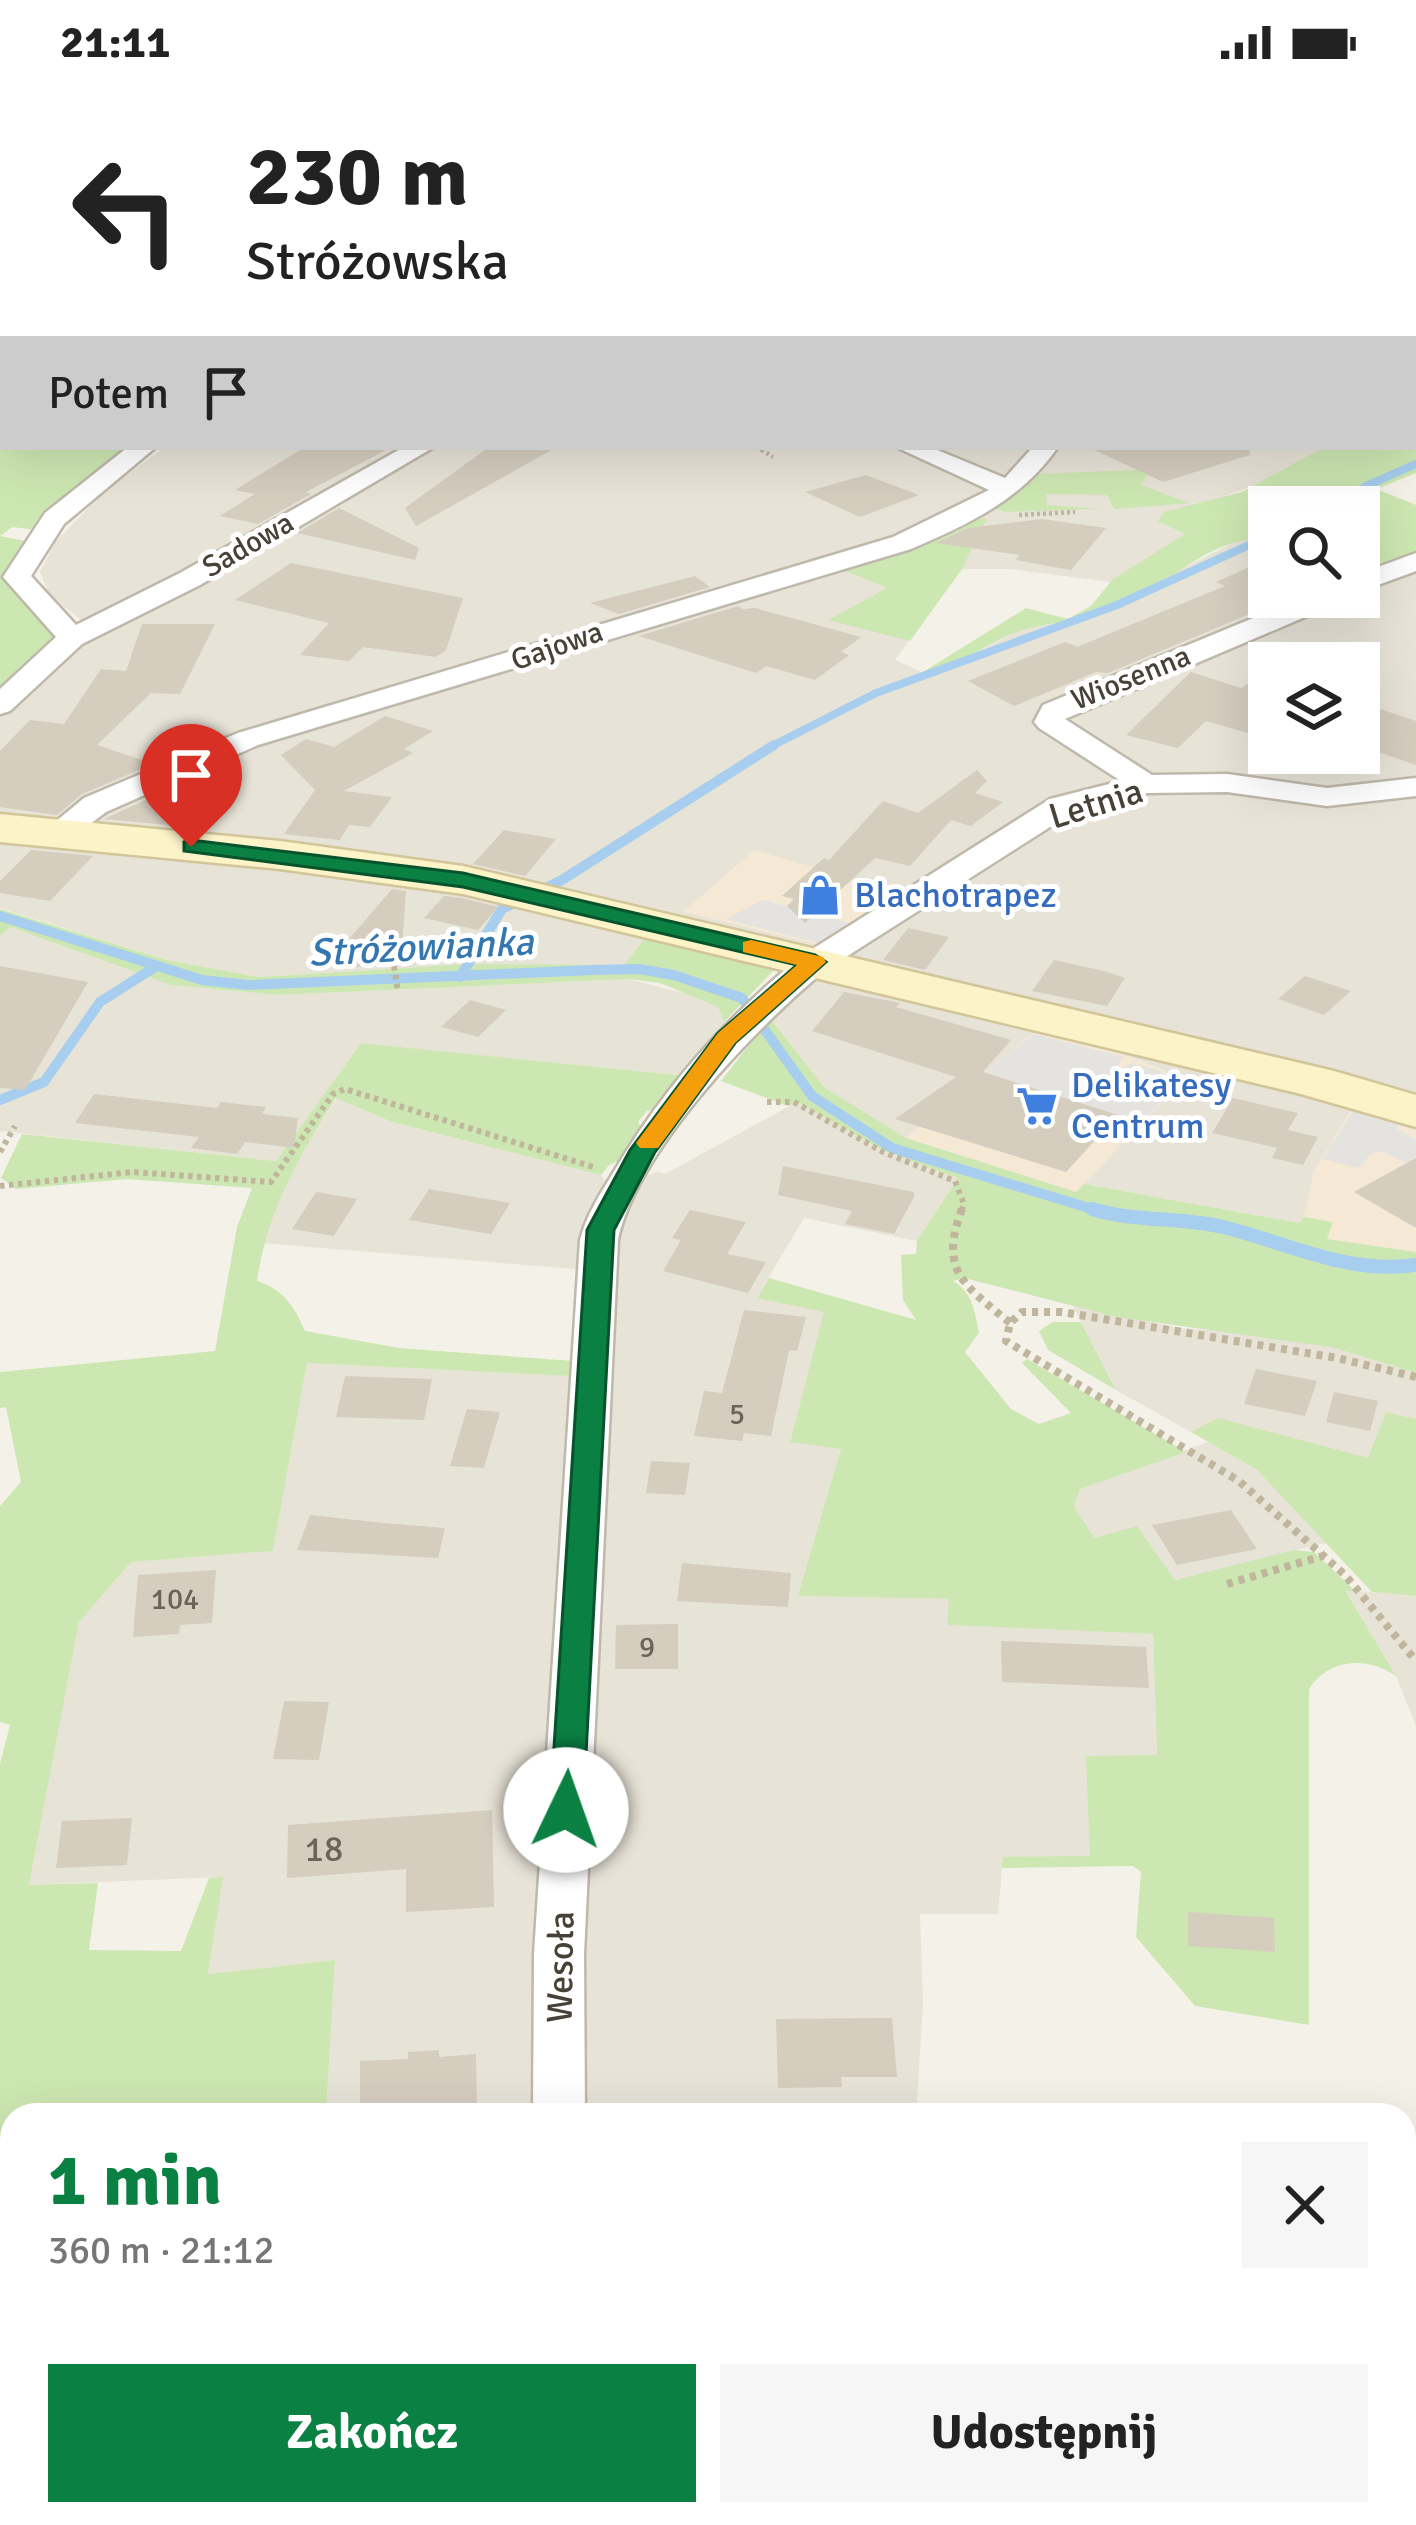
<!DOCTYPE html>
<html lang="pl">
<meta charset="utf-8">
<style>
body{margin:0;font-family:Signika,sans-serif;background:#f6f6f6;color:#222;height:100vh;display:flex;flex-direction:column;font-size:45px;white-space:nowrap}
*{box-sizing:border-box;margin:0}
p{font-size:39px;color:#767676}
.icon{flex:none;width:66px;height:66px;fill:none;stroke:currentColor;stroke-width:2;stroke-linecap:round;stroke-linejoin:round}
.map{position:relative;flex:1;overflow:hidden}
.details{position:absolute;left:0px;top:2019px;width:1416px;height:423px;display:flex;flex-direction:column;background:#fff;border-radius:36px 36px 0 0;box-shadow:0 12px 48px #0002}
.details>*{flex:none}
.hud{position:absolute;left:0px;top:0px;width:1416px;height:366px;box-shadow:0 12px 48px #0002;background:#fff;color:#222;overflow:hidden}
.controls{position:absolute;left:1248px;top:402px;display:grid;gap:24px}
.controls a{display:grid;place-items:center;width:132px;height:132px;border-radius:0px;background:#fff;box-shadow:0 12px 48px #0002;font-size:60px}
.pin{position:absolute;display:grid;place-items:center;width:102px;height:102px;color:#fff;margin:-123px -51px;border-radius:50% 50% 50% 0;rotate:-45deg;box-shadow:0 0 12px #0007}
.pin .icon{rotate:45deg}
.me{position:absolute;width:132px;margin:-66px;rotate:3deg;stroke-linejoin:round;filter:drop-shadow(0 0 9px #0008)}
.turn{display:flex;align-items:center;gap:42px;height:252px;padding:0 48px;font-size:54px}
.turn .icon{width:156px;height:156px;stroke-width:2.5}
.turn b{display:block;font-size:84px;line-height:102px}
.then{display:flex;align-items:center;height:114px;padding:0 48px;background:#0003;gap:24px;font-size:45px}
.round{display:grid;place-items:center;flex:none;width:126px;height:126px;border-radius:0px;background:#f6f6f6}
.summary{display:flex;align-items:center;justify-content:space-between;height:204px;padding:0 48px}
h1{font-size:72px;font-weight:700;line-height:90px;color:#0b8043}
.action{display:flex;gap:24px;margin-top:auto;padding:24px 48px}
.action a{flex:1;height:138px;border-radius:0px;background:#0b8043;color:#fff;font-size:48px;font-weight:700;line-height:138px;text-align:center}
.action a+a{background:#f6f6f6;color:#222}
.status{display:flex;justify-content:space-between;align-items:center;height:84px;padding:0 60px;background:#fff;direction:ltr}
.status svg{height:33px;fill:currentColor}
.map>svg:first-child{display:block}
</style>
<div class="status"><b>21:11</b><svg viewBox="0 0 49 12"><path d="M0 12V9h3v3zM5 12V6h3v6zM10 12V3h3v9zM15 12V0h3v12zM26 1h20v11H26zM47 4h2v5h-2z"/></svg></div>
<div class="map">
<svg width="1416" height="2441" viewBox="0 0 1416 2441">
<rect width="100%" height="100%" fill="#f4f1e8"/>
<path fill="#e7e3d7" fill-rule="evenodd" d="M 0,0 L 387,0 L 3,3 L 0,223 Z
M 165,363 L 1324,363 L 1278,393 L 1200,421 L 1187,449 L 1110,498 L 1011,485 L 962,485 L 895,576 L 931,592 L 1023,544 L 1077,537 L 1247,452 L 1269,456 L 1269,513 L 1359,513 L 1359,484 L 1416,472 L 1416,1046 L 1351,1026 L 1301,1139 L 1084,1100 L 1179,999 L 1163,986 L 1125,971 L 1035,948 L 906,1054 L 824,1003 L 768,931 L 803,897 L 820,892 L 775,885 L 469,880 L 259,893 L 167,876 L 0,824 L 0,632 L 96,547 L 50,512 L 40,488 L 56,457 L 105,407 ZM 1269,579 L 1359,579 L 1359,669 L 1269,669 Z
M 10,843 L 171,901 L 277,911 L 628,895 L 688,910 L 718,923 L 724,938 L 687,992 L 361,959 L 276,1077 L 0,1047 L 0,852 Z
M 337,1014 L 392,1038 L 601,1091 L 608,1101 L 659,1088 L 665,1090 L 797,1018 L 884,1067 L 958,1094 L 917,1157 L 804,1134 L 757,1213 L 825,1227 L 790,1357 L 841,1364 L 800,1512 L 950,1515 L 948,1541 L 1153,1550 L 1157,1671 L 1091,1773 L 1003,1773 L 998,1830 L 920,1830 L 923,1921 L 916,2031 L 326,2031 L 335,1876 L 208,1890 L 222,1793 L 29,1801 L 79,1537 L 131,1478 L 273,1467 L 307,1279 L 570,1292 L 585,1186 L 262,1159 L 291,1084 Z
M 1073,1222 L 1180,1244 L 1253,1249 L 1331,1263 L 1416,1289 L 1416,1335 L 1386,1328 L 1369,1375 L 1218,1335 L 1191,1348 L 1116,1306 Z
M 1208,1358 L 1257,1386 L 1329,1458 L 1175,1496 L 1137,1443 L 1094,1454 L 1079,1436 L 1074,1422 L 1080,1405 Z
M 1346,1506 L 1416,1512 L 1416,1642 L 1396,1592 Z
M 151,2430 L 586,2430 L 586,2431 L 525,2441 L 152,2441 Z"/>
<path fill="#f5e8d4" d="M 754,766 L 892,806 L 901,810 L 821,861 L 683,828 Z
M 1035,948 L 1125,971 L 1163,986 L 1179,999 L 1076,1108 L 906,1054 Z
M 1351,1026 L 1416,1046 L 1416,1168 L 1326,1155 L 1333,1138 L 1304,1133 L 1314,1086 Z"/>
<path fill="#cde7b2" d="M 3,221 L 3,363 L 136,363 L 37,446 L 12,443 L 0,452 L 25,457 L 9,484 L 13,504 L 57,555 L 0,610 L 0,223 Z
M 1416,301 L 1416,389 L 1376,405 L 1416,421 L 1416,472 L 1373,489 L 1359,485 L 1359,423 L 1269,423 L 1269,456 C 1220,448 1171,496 1130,519 C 1096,539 1059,535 1023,546 C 992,555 963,579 933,592 L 923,588 L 1026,524 L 1068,535 L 1091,522 L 1113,495 L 1185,450 L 1158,437 L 1164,428 L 1242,408 L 1324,363 L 1413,363 Z
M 1139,386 L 1148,390 L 1141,401 L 1189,419 L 1114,425 L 1107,411 L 1046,410 L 1047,421 L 1099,425 L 1004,428 L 992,422 L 1035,390 Z
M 987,434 L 962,485 L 910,557 L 828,536 L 887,504 L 836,483 L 961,438 Z
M 0,825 L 167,876 L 259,893 L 469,880 L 624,881 L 648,850 L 775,885 L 724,938 L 718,923 L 660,899 L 628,895 L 277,911 L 171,901 L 10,843 L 0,852 Z
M 770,934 L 824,1003 L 906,1054 L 1076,1108 L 1084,1100 L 1300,1139 L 1304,1133 L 1333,1138 L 1327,1155 L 1416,1168 L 1416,1289 L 1331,1263 L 1117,1233 L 964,1194 L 953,1197 C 973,1208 975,1229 979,1249 L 965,1268 L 1011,1325 L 1039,1340 L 1071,1329 L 1022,1279 L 1027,1275 L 1186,1368 L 1080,1405 L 1074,1422 L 1094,1454 L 1137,1442 L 1175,1496 L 1294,1466 L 1314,1468 L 1355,1507 L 1346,1507 L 1396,1592 C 1368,1572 1329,1574 1309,1605 L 1309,1941 L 1195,1922 L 1136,1853 L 1141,1788 L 1133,1782 L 1002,1784 L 1003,1773 L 1090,1772 L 1086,1672 L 1157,1671 L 1153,1550 L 947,1541 L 949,1515 L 798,1512 L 841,1365 L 790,1358 L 824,1228 L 757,1214 L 769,1194 L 916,1236 L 903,1216 L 901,1171 L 916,1170 L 917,1157 L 958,1094 L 884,1067 L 797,1018 L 788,1022 L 721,997 Z
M 361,959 L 687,992 L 665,1023 L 647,1027 L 638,1038 L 644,1047 L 621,1076 L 609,1081 L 601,1091 L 392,1038 L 336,1014 C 299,1072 267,1127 257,1197 C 283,1205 294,1222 305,1247 L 399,1264 L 572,1277 L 570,1292 L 307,1279 L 273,1467 L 131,1478 L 79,1538 L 29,1801 L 98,1799 L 89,1866 L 181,1867 L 209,1794 L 223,1793 L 208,1890 L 335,1876 L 326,2031 L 12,2031 L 12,2430 L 151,2430 L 152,2441 L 0,2441 L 0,1680 L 10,1641 L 0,1638 L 0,1422 L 21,1398 L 6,1323 L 0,1324 L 0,1288 L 215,1267 L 237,1143 L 252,1104 L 127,1095 L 16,1105 L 1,1094 L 22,1050 L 276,1077 Z
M 1053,1238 L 1081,1238 L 1116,1306 L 1048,1266 L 1039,1247 Z
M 1386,1328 L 1416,1335 L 1416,1512 L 1372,1508 L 1257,1386 L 1191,1348 L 1218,1334 L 1368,1374 Z
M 1416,2227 L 1416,2441 L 1325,2441 L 1329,2430 L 1404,2430 L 1404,2248 Z
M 1101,2430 L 1288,2430 L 1284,2441 L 1101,2441 Z"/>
<path fill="#e5e3e0" d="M 763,816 L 852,840 L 822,860 L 726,835 Z
M 1034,950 L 1123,973 L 1118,981 L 1122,984 L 1133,979 L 1161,987 L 1178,1000 L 1141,1038 L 985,989 Z
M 1353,1027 L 1399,1041 L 1397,1045 L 1416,1055 L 1416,1074 L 1407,1079 L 1380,1067 L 1371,1070 L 1358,1084 L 1322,1075 Z"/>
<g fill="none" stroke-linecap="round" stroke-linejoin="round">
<path stroke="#a7ceee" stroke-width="8" d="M 1353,423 L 1364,403 L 1416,380
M 768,664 L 876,609 L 1117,521 L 1269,452"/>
<path stroke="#a7ceee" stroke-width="10" d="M 0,832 L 202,896 L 248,901 L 593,886 L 639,885 L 674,891 L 742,914 L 812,1012 L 892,1064 L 1102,1128
M 460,893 L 502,825 L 562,796 L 774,661
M 0,1016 L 44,998 L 100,918 L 155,883"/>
<path stroke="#a7ceee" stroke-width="14" d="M 1092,1125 C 1134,1138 1180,1133 1223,1143 C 1288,1159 1348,1191 1416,1181"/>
</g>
<path fill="#d5cdbe" d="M 305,363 L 392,363 L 306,408 L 311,410 L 258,440 L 220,432 L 255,410 L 235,406 Z
M 489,363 L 557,363 L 416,442 L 405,424 Z
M 1088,363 L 1249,363 L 1250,371 L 1163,398 Z
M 866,391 L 919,411 L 860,433 L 805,408 Z
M 339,424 L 419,464 L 415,476 L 297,449 Z
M 1042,435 L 1106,444 L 1071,486 L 1016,476 L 1020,471 L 936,459 L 968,444 Z
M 1269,474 L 1269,522 L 1108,589 L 1096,588 L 1014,622 L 968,597 L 1065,558 L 1077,563 L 1225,502 L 1216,498 Z
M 291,479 L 463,514 L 446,566 L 436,573 L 363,563 L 349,577 L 300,571 L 329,539 L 235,516 Z
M 695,492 L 710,503 L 619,530 L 590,519 Z
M 738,522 L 743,525 L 755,524 L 861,553 L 841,568 L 849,571 L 815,596 L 766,582 L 756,589 L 639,552 Z
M 142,540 L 215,540 L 180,610 L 151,609 L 97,661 L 154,680 L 82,710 L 57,731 L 0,723 L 0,667 L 30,636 L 64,640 L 101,585 L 126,587 Z
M 1269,586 L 1269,655 L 1206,637 L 1178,664 L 1126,651 L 1191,588 L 1241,604 Z
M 1359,618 L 1416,637 L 1416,681 L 1378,668 L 1359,683 Z
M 385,632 L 433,647 L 404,665 L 413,669 L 344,707 L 392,713 L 370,743 L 349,741 L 340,756 L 284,750 L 315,706 L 281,671 L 306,655 L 334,663 Z
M 977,686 L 987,697 L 975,709 L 1003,718 L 971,742 L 951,736 L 910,782 L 875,774 L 805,839 L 787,822 L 794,815 L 782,812 L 824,774 L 829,776 L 883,717 L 918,729 Z
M 196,693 L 216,700 L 189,736 L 178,742 L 104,735 Z
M 504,746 L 556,755 L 525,792 L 473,780 Z
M 31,766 L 93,772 L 50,817 L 0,809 L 0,797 Z
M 392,805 L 406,807 L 401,877 L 391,877 L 390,882 L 325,883 Z
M 444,812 L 462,814 L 498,823 L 478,846 L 424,834 Z
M 908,844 L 949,853 L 925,886 L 883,876 Z
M 1054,876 L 1104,887 L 1125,894 L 1107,922 L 1032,907 Z
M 0,882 L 88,898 L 25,1006 L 0,1004 Z
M 1305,892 L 1351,907 L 1324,931 L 1278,915 Z
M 844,908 L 900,919 L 896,923 L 1011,956 L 983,988 L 1118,1031 L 1066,1088 L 895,1035 L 956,993 L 812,947 Z
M 470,916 L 506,926 L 478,953 L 441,943 Z
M 94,1010 L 217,1024 L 221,1018 L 266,1023 L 262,1030 L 298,1034 L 294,1064 L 245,1058 L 237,1070 L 191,1064 L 199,1053 L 75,1039 Z
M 1233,1014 L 1298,1029 L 1288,1046 L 1318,1053 L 1303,1081 L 1272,1074 L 1277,1064 L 1212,1049 Z
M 1416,1074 L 1416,1144 L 1354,1108 Z
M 783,1082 L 914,1108 L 914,1113 L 894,1150 L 845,1140 L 852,1127 L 778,1111 Z
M 429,1105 L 510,1119 L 491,1150 L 409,1136 Z
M 316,1108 L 357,1115 L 334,1152 L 292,1145 Z
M 690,1126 L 746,1138 L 727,1170 L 766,1178 L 748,1209 L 663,1187 L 681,1156 L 672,1154 Z
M 744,1226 L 806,1233 L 797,1267 L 789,1266 L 771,1352 L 744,1349 L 742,1357 L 694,1352 L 704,1307 L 722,1309 Z
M 1256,1285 L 1317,1297 L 1305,1332 L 1244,1320 Z
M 345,1292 L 432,1295 L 424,1336 L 336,1333 Z
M 1334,1308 L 1378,1317 L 1370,1347 L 1326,1338 Z
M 467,1325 L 500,1328 L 484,1384 L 450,1382 Z
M 651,1377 L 690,1379 L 685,1411 L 646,1409 Z
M 1231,1426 L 1257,1465 L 1177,1481 L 1152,1441 Z
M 310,1431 L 383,1439 L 445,1444 L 438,1474 L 297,1466 Z
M 682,1479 L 791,1489 L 788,1523 L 677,1517 Z
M 216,1486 L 212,1539 L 180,1541 L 179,1550 L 133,1553 L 138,1491 Z
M 678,1540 L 678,1585 L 615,1585 L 616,1541 Z
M 1001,1557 L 1146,1563 L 1149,1604 L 1002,1598 Z
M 284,1617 L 329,1618 L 319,1676 L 273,1675 Z
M 492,1726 L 494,1823 L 406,1828 L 406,1785 L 287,1794 L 288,1741 Z
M 132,1734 L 127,1781 L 56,1784 L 62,1737 Z
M 1188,1828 L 1274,1834 L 1275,1868 L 1188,1862 Z
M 892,1934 L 897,1993 L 841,1993 L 842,2003 L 778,2004 L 776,1935 Z
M 439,1966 L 439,1973 L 476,1970 L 477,2031 L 360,2031 L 360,1977 L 408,1975 L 408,1968 Z"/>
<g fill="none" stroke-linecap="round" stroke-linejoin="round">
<g stroke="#bfb9ab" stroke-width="5">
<path id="street" d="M 0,27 L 3,28 L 3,40 L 0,39 Z
M 1416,178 L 1416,193 L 1413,194 L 1413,179 Z
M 128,363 L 156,363 L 64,440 L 31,492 L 76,541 L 180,489 L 404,363 L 434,363 L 200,501 L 82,560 L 10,627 L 0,630 L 0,605 L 56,553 L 3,493 L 45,429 Z
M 896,363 L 930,363 L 1005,394 L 1033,363 L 1058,363 C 1021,416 969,440 911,465 L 258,661 L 106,728 L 69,756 L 47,756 L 42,749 L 84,714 L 238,649 L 893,453 L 989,406 Z
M 1416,469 L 1416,487 L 1359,508 L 1359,490 Z
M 1304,513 L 1342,513 L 1338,519 L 1065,635 L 1152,691 L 1227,690 L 1327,704 L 1416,694 L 1416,712 L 1327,722 L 1227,708 L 1147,709 L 1072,729 L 827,885 C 757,942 637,1066 618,1156 L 584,1870 L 585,2031 L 533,2031 L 534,1870 L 580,1156 C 586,1132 600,1110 613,1089 C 663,1004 727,932 803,871 L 1050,715 L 1121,697 L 1039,644 L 1034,638 L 1043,621 Z"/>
</g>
<g stroke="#d2c599" stroke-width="5">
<path id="secondary" d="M 0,730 L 280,757 L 463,782 L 1334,987 L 1416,1011 L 1416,1043 L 1301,1010 L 463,810 L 280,785 L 0,758 Z"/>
</g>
<path stroke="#c0b59d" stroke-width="4.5" stroke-dasharray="3 3" stroke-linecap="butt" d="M 768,363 L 762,366 L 773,373
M 1019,431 L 1075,428"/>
<path stroke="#c0b59d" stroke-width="6" stroke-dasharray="4.5 4.5" stroke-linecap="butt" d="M 394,882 L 398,908
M 767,1018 L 794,1018 L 883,1068 L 955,1097 L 964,1120 L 961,1128
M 0,1068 L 15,1042
M 0,1102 L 133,1088 L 271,1098 L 333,1010 L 345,1005 L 593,1083"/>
<path stroke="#c0b59d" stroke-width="8" stroke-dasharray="6 6" stroke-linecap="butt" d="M 962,1125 C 938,1188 965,1201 1010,1239
M 1416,1293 L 1337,1274 L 1062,1228 L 1022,1228 L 1010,1239 L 1006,1257 L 1239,1397 L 1345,1491 L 1416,1577
M 1227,1500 L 1323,1472"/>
<path stroke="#c0b59d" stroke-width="10" stroke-dasharray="8 8" stroke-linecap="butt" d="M 1404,2225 L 1416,2206
M 602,2430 L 605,2441
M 1304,2441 L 1308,2430"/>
<use href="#street" fill="#fff" fill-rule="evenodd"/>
<use href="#secondary" fill="#fdf3c9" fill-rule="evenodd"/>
</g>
<path fill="#0b8043" stroke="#07532c" stroke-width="3" d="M 191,756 L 463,789 L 815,871 L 826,878 L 735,959 L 655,1068 L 614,1146 L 583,1726 L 578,1735 L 554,1735 L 550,1726 L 587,1146 L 630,1066 L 718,949 L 797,881 L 463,803 L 184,767 L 184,758 Z"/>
<path fill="#f59e0b" d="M 751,856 L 823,873 L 826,878 L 735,959 L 658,1064 L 640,1064 L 636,1059 L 718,949 L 797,881 L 743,868 L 743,858 Z"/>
<defs>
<g id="shop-bare" transform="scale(3.24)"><path d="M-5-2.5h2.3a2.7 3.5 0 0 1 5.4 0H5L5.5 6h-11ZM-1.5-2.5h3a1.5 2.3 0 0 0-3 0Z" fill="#3f7fe0" stroke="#fff" stroke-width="2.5" paint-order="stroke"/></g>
<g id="supermarket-bare" transform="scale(3.24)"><path d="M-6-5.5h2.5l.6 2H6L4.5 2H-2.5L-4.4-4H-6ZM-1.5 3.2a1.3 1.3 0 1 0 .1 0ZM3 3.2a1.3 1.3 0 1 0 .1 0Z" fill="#3f7fe0" stroke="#fff" stroke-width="2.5" paint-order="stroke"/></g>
</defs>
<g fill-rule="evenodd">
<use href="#shop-bare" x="820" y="811"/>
<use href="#supermarket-bare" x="1037" y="1022"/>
</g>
<g text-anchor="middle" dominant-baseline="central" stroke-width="10" stroke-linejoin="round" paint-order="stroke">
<g font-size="30" fill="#474137" stroke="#fff">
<text transform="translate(248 461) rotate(-30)">Sadowa</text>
<text transform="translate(557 562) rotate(-19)">Gajowa</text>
<text transform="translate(1131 594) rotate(-22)">Wiosenna</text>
</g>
<g font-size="30" fill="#6a6459">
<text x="737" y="1330">5</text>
<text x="175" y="1515">104</text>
<text x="647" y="1563">9</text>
</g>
<g font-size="36" fill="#474137" stroke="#fff">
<text transform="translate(1096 720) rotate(-17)">Letnia</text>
<text transform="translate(561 1883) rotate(-89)">Wesoła</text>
</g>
<g font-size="36" fill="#366cbe" stroke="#fff" text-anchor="start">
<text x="854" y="811">Blachotrapez</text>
<text x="1071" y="1001">Delikatesy<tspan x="1071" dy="41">Centrum</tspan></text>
</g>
<g font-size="36" fill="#6a6459">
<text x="324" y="1765">18</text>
</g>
<g font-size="39" font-style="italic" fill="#3376b0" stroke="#fff">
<text transform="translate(421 863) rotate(-3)">Stróżowianka</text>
</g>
</g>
</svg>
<div class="controls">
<a><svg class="icon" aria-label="search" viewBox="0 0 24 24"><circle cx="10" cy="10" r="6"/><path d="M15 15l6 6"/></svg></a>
<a><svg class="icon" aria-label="layers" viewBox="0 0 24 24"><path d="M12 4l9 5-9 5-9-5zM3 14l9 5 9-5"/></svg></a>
</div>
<div class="pin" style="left:191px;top:763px;background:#d93025"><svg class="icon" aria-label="arrive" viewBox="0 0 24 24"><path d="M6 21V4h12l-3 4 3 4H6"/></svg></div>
<svg class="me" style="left:566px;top:1726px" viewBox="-20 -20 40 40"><circle r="19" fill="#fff"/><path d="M0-13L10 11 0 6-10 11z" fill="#0b8043"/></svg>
<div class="hud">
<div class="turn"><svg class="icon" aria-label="left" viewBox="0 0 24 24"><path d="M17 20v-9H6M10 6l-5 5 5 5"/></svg><div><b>230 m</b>Stróżowska</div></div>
<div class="then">Potem<svg class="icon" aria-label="arrive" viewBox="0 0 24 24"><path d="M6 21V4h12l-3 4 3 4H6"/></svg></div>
</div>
<section class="details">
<div class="summary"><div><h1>1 min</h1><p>360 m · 21:12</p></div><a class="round"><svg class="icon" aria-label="close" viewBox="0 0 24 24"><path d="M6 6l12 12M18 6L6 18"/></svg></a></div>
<div class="action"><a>Zakończ</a><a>Udostępnij</a></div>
</section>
</div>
